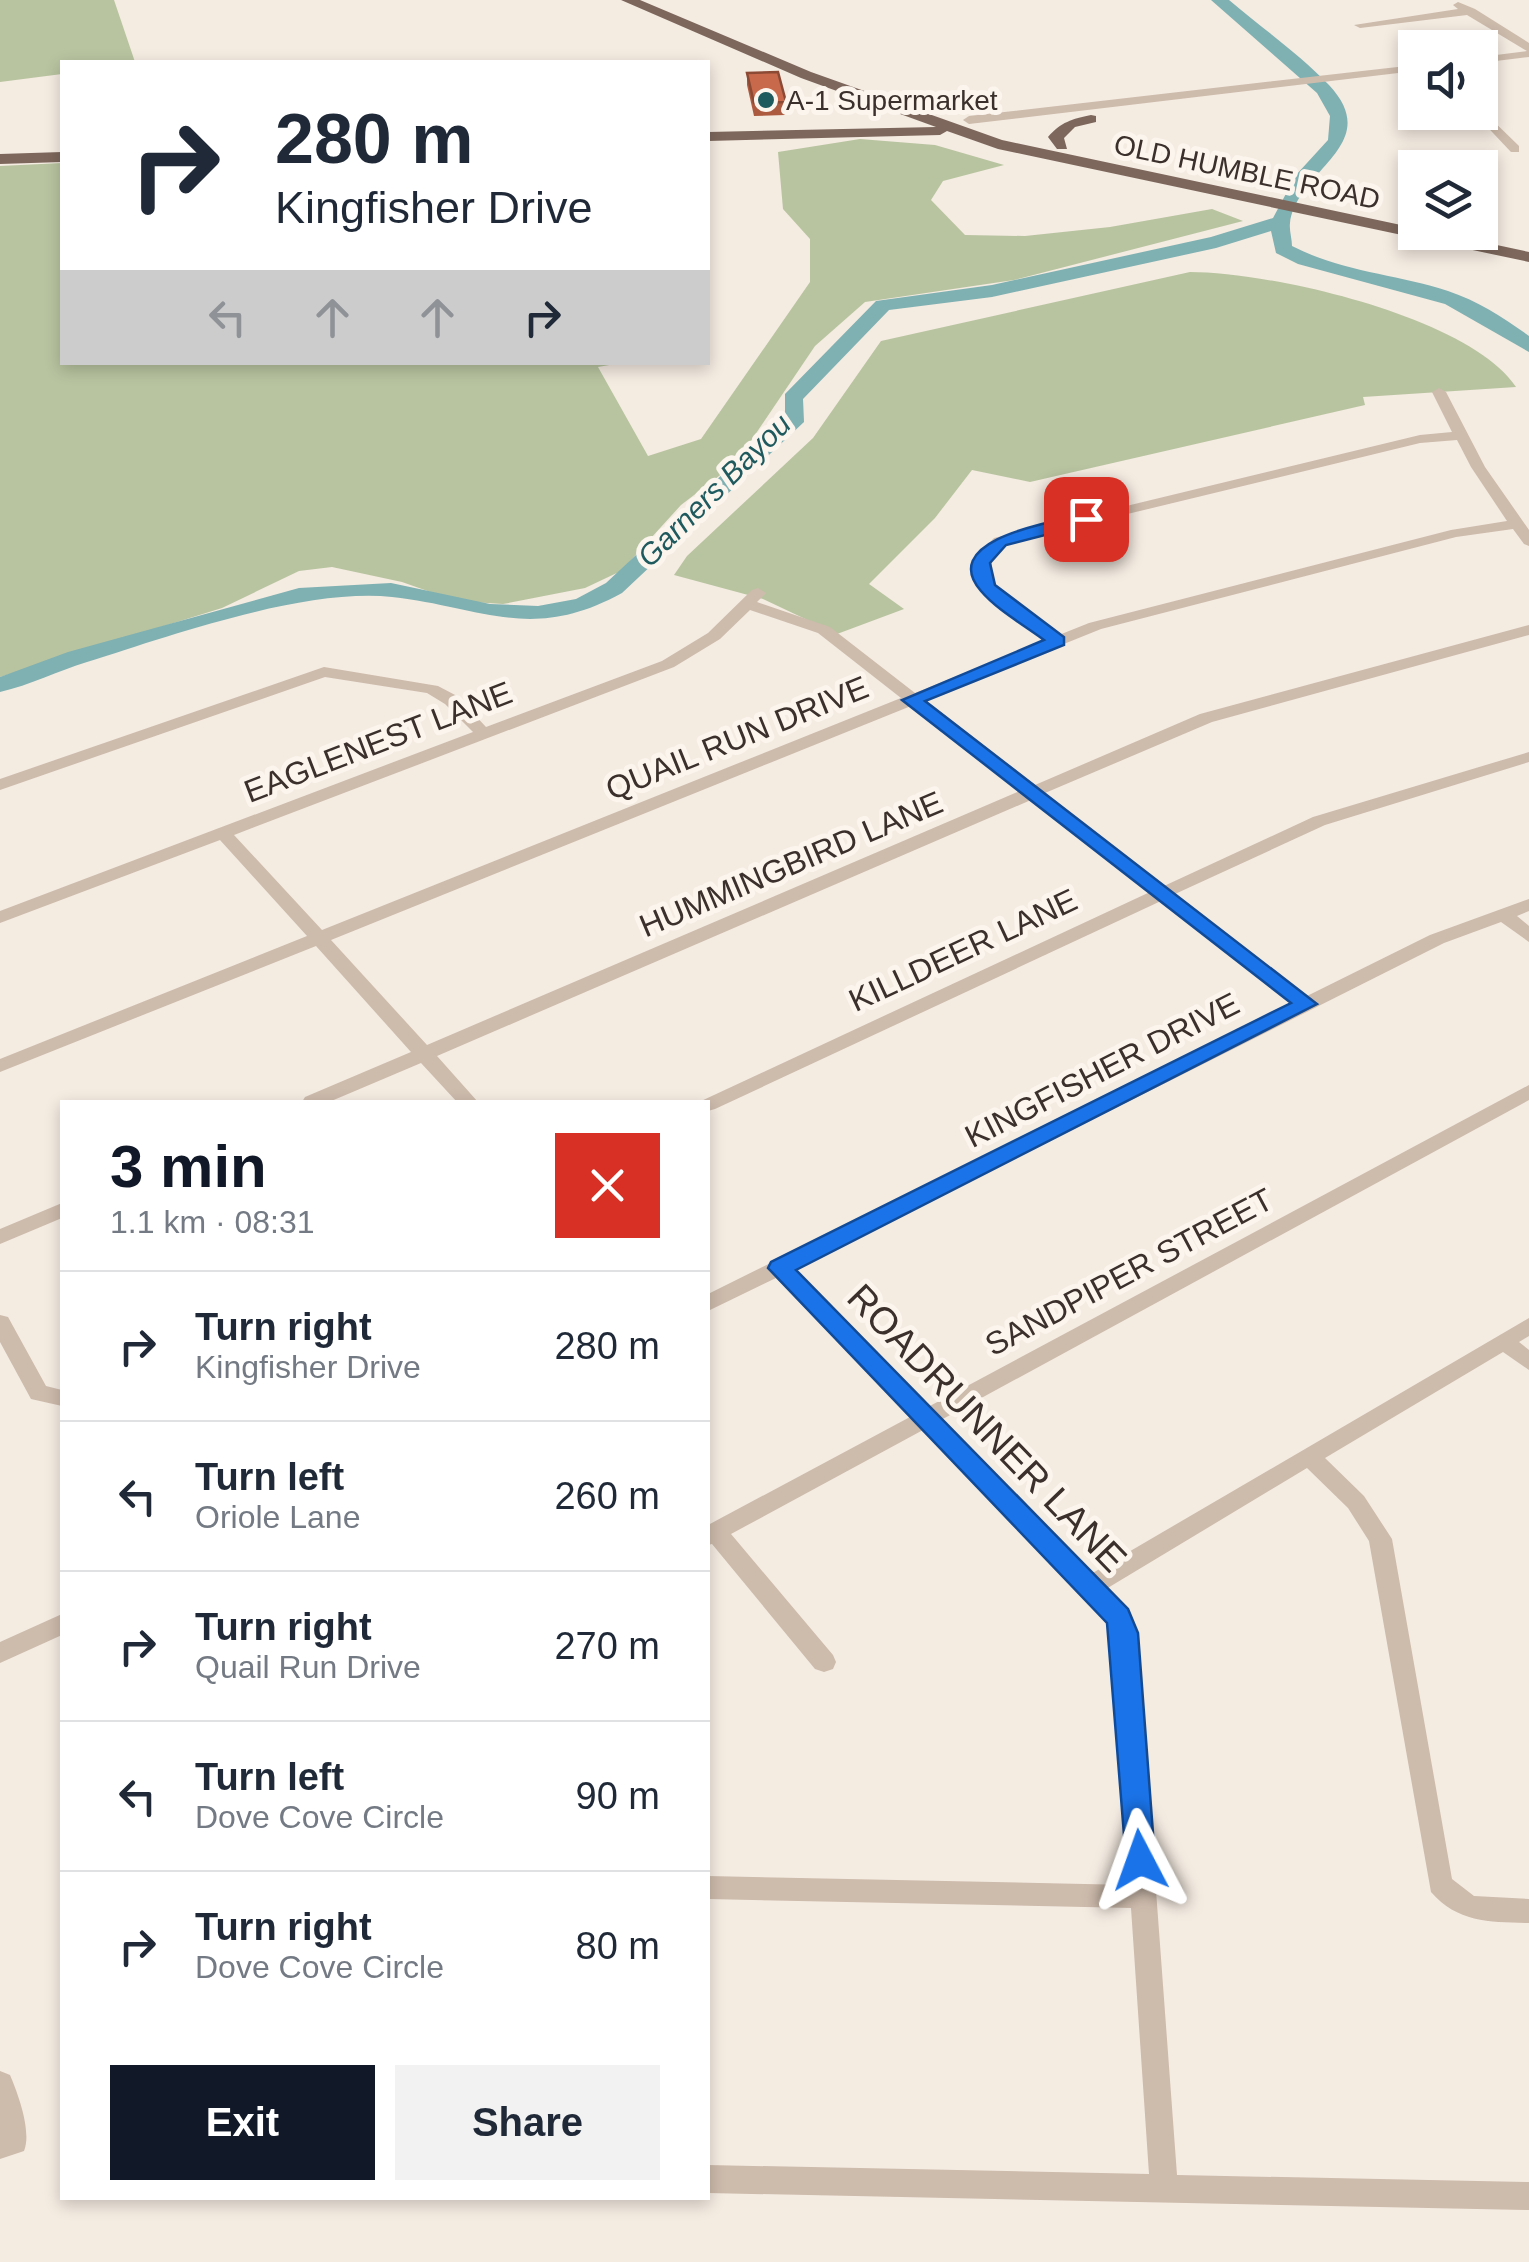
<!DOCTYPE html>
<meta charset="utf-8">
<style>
body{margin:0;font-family:Arial,sans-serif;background:#f2f2f3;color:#1f2937;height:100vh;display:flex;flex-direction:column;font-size:38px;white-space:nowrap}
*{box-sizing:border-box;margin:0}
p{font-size:32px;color:#747a83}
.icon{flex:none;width:55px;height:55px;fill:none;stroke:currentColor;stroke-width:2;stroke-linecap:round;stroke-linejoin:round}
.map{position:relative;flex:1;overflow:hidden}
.details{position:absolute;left:60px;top:1100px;width:650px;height:1100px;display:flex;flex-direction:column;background:#fff;border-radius:0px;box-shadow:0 5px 15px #0003}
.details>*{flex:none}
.guide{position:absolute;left:60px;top:60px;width:650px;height:305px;border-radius:0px;box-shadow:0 5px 15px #0003;background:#fff;color:#1f2937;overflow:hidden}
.controls{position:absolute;left:1398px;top:30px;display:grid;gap:20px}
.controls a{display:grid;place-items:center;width:100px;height:100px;border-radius:0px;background:#fff;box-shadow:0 5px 15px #0003;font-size:50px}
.pin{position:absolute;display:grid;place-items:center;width:85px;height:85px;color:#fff;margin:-42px;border-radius:20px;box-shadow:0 5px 15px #0006}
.me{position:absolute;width:110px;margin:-55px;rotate:356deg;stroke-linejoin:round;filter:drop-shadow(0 0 8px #0008)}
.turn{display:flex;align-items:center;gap:35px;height:210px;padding:0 50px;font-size:45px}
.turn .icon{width:130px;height:130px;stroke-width:2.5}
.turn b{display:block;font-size:70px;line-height:85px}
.lanes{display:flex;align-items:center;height:95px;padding:0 50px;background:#0003;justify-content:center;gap:50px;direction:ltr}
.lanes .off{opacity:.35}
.round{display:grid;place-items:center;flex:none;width:105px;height:105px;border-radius:0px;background:#f2f2f3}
.headline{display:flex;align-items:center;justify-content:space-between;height:170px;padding:0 50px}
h1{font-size:60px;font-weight:700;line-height:75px;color:#111827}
.cta{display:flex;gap:20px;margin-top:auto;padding:20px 50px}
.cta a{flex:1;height:115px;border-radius:0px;background:#111827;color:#fff;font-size:40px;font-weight:700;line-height:115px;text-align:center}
.cta a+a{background:#f2f2f3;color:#1f2937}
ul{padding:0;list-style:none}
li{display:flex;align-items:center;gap:30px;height:150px;padding:0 50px;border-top:2px solid #e0e1e3}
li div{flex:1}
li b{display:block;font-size:38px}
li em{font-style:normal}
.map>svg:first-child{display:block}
</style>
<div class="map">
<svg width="1529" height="2262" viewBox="0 0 1529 2262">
<rect width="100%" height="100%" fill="#f4ebe1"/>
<path fill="#b8c4a0" d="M 0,0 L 114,0 L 135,62 L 62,62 L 62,74 L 0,82 Z
M 860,139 L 935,145 L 1004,165 L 943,181 L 931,200 L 965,235 L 1025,236 L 1110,227 L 1212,209 L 1243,221 L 1014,280 L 865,302 L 815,346 L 736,463 L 681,505 L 621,571 L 585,588 L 503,604 L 456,601 L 402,582 L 332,567 L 299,571 L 222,608 L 0,677 L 0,166 L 62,163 L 62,362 L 621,363 L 598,367 L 648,456 L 701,439 L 810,282 L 810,239 L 783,209 L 778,152 Z
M 1190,272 C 1272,272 1470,317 1516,387 L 1363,397 L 1365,405 L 1030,482 L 972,470 L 935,518 L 869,584 L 904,609 L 837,634 L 763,599 L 674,575 L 687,556 L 813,438 L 881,341 Z"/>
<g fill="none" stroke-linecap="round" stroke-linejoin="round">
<path fill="#7fb0b2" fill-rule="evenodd" d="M 1211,0 L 1229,0 C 1262,28 1299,54 1329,85 C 1385,145 1297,169 1290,223 C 1289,230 1292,239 1292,246 C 1342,272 1396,274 1448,291 C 1478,301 1504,318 1529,336 L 1529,352 L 1445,304 L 1298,264 L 1276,253 L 1271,231 L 1216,248 L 992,297 L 889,310 L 803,399 L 804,422 L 622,593 C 531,643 483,607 392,597 C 304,588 172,635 87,662 C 58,671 30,685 0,692 L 0,677 L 68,652 L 299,588 L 391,583 L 490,604 L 538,606 L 576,599 L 606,583 L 785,416 L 785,394 L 876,301 L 992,285 L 1211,237 L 1273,218 L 1296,175 L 1328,140 L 1330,116 L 1317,93 Z"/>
<path fill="#cdbbac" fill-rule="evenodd" d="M 1458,2 L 1475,9 L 1529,43 L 1529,57 L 1480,63 L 1480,57 L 1527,51 L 1467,15 L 1360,28 L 1354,25 L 1458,9 L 1453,5 Z
M 1415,65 L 1415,71 L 969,124 L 963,120 L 969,116 Z
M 1480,108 L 1519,146 L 1519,152 L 1511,152 L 1476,115 Z
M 1439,388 L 1446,392 L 1485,467 L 1529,530 L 1529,546 L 1524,544 L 1513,529 L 1456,537 L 1101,629 L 925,700 L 1035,785 L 1200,714 L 1529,625 L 1529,635 L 1212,722 L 1045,793 L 1164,886 L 1313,817 L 1529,752 L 1529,762 L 1325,825 L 1175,894 L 1307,996 L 1430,935 L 1529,899 L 1529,911 L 1517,916 L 1529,926 L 1529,942 L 1501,922 L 1444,943 L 793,1270 L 928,1407 L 1529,1085 L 1529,1100 L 941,1420 L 1091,1574 L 1529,1318 L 1529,1336 L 1519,1342 L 1529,1350 L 1529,1370 L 1503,1352 L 1325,1458 L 1364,1496 L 1392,1539 L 1452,1879 L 1474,1896 L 1529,1899 L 1529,1923 C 1490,1922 1458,1923 1431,1892 L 1369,1541 L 1348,1508 L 1307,1468 L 1106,1589 L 1126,1610 L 1137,1633 L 1177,2175 L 1529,2182 L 1529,2210 L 708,2193 L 708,2165 L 1149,2174 L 1131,1908 L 708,1899 L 708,1876 L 1130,1885 L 1113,1633 L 1109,1623 L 923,1430 L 731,1534 L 833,1655 L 836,1662 L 833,1669 L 824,1672 L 815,1669 L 712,1544 L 708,1545 L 708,1525 L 910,1417 L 776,1278 L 708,1311 L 708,1294 L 1292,1004 L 1161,901 L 715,1109 L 708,1111 L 708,1102 L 699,1102 L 1150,892 L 1031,800 L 437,1056 L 478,1102 L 457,1102 L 421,1063 L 329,1102 L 302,1102 L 305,1097 L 411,1052 L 316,946 L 0,1072 L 0,1059 L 307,936 L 220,840 L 0,923 L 0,911 L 473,732 L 445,704 L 427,693 L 325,677 L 0,790 L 0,779 L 324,667 L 438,686 L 457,696 L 486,727 L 662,661 L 708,633 L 752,590 L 758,588 L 766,593 L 757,602 L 830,627 L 915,693 L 1046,640 L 991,600 L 975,581 L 976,556 L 994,538 L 1420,435 L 1452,432 L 1432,392 ZM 1457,440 L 1471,467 L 1507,521 L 1451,530 L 1089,623 L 1059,635 L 1003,594 L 991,580 L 992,557 L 1004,544 L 1420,443 ZM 750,610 L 818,633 L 901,698 L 322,930 L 234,835 L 674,667 L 720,639 ZM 911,706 L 1020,791 L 427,1045 L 331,940 Z
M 62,1203 L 62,1218 L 0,1244 L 0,1229 Z
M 0,1315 L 8,1317 L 46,1386 L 62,1390 L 62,1406 L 31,1399 L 0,1342 Z
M 62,1614 L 62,1635 L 0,1663 L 0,1642 Z
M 0,2071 L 10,2075 C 18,2094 32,2131 24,2151 L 0,2159 Z"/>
<path fill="#7d675c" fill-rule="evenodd" d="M 621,0 L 640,0 L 811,72 L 1002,140 L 1415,228 L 1415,232 L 1436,232 L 1529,252 L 1529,262 L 998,149 L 947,131 L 940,135 L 708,141 L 708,132 L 936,127 L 801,78 Z
M 1091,115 L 1096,116 L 1096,122 L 1075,127 L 1064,138 L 1067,149 L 1057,149 L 1048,137 C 1061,122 1072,119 1091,115 Z
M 62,152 L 62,162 L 0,164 L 0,154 Z"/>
</g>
<path fill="#ac5a40" d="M 747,73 L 786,102 L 785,115 L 754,116 L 747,85 Z"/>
<path fill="#c8694b" stroke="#8c4a34" stroke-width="2.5" d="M 778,72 L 786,102 L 754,103 L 747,73 Z"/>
<path fill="#1a73e8" stroke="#114b97" stroke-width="2.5" d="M 1086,514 L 1094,519 L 1092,523 L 1006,545 L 990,563 L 995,585 L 1064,637 L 1064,645 L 925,701 L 1317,1004 L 796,1270 L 1128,1609 L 1138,1633 L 1155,1860 L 1151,1869 L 1140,1872 L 1130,1869 L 1126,1860 L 1107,1623 L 768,1268 L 771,1262 L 1291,1003 L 902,700 L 1044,640 C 1024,625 997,610 981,591 C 936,539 1056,521 1086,514 Z"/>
<circle fill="#1f5a5e" stroke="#fbf5ee" stroke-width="4" cx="766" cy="100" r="10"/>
<g text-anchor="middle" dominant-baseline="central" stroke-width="10" stroke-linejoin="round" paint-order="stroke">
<g font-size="28" fill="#3b302b" stroke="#fbf5ee" text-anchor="start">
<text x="786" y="100">A-1 Supermarket</text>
</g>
<g font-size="28" fill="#3b302b" stroke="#fbf5ee">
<text transform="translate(1247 172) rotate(12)">OLD HUMBLE ROAD</text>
</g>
<g font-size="30" font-style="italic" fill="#1f5a5e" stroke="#fbf5ee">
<text transform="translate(714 490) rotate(-45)">Garners Bayou</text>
</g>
<g font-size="32" fill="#3b302b" stroke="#fbf5ee">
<text transform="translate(737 738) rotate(-22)">QUAIL RUN DRIVE</text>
<text transform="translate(378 742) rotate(-21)">EAGLENEST LANE</text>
<text transform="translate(791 864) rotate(-23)">HUMMINGBIRD LANE</text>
<text transform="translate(963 950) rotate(-25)">KILLDEER LANE</text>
<text transform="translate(1102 1070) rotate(-27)">KINGFISHER DRIVE</text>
<text transform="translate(1129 1272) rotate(-28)">SANDPIPER STREET</text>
</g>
<g font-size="38" fill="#3b302b" stroke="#fbf5ee">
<text transform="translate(987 1428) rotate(46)">ROADRUNNER LANE</text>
</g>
</g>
</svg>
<div class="controls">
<a><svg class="icon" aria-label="sound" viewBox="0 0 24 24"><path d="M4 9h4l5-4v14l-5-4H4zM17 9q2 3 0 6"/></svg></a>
<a><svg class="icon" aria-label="layers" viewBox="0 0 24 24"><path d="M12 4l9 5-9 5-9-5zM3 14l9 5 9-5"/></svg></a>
</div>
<div class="pin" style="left:1086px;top:519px;background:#d93025"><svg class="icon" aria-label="arrive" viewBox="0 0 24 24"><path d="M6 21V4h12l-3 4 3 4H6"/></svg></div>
<svg class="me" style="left:1140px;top:1860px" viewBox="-20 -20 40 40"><path d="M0-17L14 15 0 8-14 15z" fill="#1a73e8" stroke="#fff" stroke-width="4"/></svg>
<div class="guide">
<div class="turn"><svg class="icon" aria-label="right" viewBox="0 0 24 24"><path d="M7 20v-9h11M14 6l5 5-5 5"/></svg><div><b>280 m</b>Kingfisher Drive</div></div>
<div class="lanes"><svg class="icon off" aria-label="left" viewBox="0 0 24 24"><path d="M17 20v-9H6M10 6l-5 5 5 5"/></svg><svg class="icon off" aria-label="ahead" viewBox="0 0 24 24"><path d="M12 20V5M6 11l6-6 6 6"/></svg><svg class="icon off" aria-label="ahead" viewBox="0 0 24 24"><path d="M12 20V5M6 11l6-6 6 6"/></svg><svg class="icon" aria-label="right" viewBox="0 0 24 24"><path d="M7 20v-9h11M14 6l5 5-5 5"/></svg></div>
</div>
<section class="details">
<div class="headline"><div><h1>3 min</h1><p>1.1 km · 08:31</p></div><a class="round" style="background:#d93025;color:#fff"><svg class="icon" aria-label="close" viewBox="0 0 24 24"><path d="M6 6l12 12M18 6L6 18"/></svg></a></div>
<ul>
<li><svg class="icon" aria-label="right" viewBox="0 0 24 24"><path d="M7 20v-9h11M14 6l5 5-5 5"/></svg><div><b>Turn right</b><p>Kingfisher Drive</p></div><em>280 m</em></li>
<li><svg class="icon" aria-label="left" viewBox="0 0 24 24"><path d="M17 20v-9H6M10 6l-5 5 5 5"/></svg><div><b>Turn left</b><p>Oriole Lane</p></div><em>260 m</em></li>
<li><svg class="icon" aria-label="right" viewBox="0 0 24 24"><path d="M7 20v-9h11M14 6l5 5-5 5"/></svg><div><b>Turn right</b><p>Quail Run Drive</p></div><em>270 m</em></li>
<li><svg class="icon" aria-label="left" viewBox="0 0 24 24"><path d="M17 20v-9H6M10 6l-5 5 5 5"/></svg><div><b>Turn left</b><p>Dove Cove Circle</p></div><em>90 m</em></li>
<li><svg class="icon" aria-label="right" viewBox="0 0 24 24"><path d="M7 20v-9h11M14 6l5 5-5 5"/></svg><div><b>Turn right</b><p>Dove Cove Circle</p></div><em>80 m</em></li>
</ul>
<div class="cta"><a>Exit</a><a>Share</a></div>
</section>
</div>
